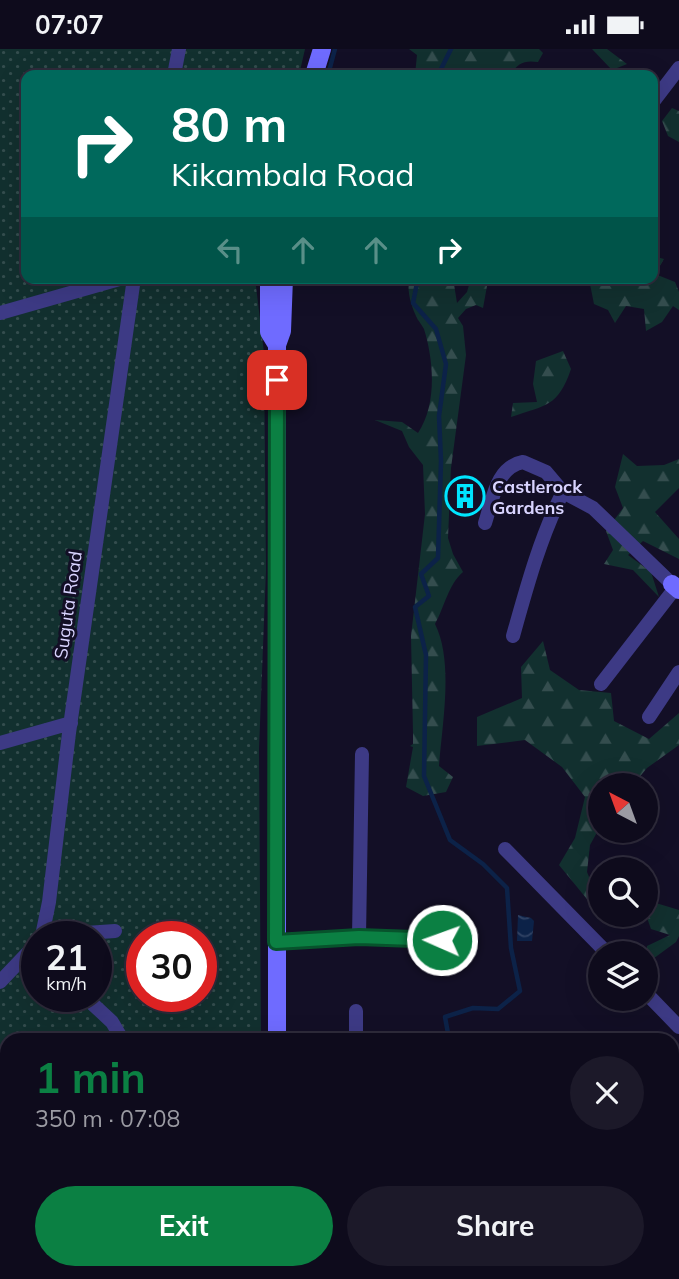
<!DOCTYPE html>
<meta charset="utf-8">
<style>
body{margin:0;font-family:Mulish,sans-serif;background:#1c1929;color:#f1f3f6;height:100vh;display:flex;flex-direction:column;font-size:26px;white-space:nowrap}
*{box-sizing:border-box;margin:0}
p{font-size:23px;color:#9b9ba3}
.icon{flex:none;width:38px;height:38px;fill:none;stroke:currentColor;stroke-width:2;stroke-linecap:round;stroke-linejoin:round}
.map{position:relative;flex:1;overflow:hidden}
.sheet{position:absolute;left:0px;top:984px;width:679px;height:247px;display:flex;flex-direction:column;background:#0e0b1c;border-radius:21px 21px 0 0;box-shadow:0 7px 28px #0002,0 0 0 2px #2e2b3b}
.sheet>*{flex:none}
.banner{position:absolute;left:21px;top:21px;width:637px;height:214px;border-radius:14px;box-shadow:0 7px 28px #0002,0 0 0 2px #2e2b3b;background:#00695c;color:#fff;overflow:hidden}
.needle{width:46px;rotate:319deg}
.controls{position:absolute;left:588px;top:724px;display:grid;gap:14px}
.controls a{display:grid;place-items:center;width:70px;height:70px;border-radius:50%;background:#0e0b1c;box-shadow:0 7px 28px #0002,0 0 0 2px #2e2b3b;font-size:35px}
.speed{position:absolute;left:21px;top:872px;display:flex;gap:14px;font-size:35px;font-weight:700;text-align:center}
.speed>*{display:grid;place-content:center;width:91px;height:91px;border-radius:50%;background:#0e0b1c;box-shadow:0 7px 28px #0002,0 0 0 2px #2e2b3b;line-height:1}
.speed small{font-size:18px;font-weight:400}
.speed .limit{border:10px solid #d22;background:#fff;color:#111}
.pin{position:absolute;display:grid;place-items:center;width:60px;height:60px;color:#fff;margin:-30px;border-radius:14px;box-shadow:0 4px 10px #0006}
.me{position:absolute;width:77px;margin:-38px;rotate:272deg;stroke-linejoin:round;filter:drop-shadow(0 0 5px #0008)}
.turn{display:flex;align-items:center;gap:24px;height:147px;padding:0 35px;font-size:32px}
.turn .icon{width:91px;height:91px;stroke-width:2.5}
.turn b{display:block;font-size:49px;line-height:60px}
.lanes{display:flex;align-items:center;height:66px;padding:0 35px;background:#0003;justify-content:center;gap:35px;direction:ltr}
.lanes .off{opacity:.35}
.round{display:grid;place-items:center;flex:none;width:74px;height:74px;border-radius:37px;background:#1c1929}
.headline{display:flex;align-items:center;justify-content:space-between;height:119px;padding:0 35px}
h1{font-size:42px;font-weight:700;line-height:52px;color:#0b8043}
.button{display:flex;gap:14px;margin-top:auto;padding:14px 35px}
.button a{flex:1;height:80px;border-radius:42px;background:#0b8043;color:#fff;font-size:28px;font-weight:700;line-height:80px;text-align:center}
.button a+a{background:#1c1929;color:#f1f3f6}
.status{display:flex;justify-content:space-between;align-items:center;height:49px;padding:0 35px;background:#0e0b1c;direction:ltr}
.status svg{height:19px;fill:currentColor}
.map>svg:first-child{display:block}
</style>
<div class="status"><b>07:07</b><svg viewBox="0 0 49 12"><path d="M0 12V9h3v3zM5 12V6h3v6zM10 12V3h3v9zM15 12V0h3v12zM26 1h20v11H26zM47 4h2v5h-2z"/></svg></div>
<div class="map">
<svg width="679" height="1230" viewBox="0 0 679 1230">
<defs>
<pattern id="forest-firs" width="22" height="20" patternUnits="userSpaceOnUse" patternTransform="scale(1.75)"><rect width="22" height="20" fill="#12302f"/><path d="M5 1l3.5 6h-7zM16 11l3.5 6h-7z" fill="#344d4e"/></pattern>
<pattern id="garden-dots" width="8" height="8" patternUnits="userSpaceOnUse" patternTransform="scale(1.75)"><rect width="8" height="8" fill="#12302f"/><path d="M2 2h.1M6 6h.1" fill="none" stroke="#344d4e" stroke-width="1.8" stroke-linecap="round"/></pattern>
<pattern id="water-waves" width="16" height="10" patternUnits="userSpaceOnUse" patternTransform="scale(1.75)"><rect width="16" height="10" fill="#0c2248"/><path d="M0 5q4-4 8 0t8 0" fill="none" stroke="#2f4163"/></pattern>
</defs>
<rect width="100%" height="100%" fill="#130f26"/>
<path fill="url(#forest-firs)" d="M 409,0 L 539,0 L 543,4 L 538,13 C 524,11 518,14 510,26 L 415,26 L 417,6 Z
M 592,0 L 607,0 L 627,15 L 612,21 Z
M 672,59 L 679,62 L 679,93 L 668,87 L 662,72 Z
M 653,207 L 664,210 L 655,225 L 675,233 L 679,243 L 679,261 L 673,257 L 662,273 L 646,282 L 644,260 L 626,257 L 615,274 L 608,261 L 594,255 L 589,230 L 653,229 Z
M 409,229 L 453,229 L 457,254 L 467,243 L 469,236 L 487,237 L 483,259 L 476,256 L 466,260 L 458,269 L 463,277 L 466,306 L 451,419 L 448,489 L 453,505 L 463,523 C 448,536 445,557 435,575 C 454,613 442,675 439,717 L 453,728 L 446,743 L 423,747 L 406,738 L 413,698 L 410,697 L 413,695 L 413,684 L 411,587 L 425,465 L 423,416 L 409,398 L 402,382 L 375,371 L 402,373 L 418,384 C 437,356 434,312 424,280 C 423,278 419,272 418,271 C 411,257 407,244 409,229 Z
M 563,302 L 571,320 C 558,358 546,356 511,368 L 513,354 L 537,353 L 533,335 L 536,312 Z
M 623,405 L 637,417 L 664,416 L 679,410 L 679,439 L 655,463 L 679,490 L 679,510 L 643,492 L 628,506 L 651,523 L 659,548 L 633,521 L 604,515 L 613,501 L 606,482 L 623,459 L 615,438 Z
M 543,592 L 550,621 L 579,641 L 611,644 L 614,672 L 649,690 L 679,664 L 679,696 L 647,719 L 632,737 L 600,737 L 600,778 L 590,796 L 587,823 L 600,855 L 600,866 L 559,816 L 575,789 L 585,748 L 562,718 L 525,691 L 477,697 L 477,668 L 522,649 L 521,618 Z
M 646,851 L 679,861 L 679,887 L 676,893 L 646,915 L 647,897 L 670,886 L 651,880 L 646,866 Z
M 679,1115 L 679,1176 L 672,1175 L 672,1120 Z"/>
<path fill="url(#garden-dots)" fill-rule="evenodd" d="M 0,0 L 305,0 L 299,26 L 26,26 L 26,229 L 255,229 L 264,304 L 266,521 L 259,700 L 261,990 L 7,990 L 7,1223 L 243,1223 L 240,1230 L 0,1230 ZM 37,887 L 96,887 L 96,947 L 37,947 ZM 142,887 L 201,887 L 201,947 L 142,947 Z"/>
<path fill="url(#water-waves)" d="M 518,866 L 531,869 L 534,872 L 532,892 L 517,892 Z"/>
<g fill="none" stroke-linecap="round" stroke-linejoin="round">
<path stroke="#0c2248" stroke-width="4.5" d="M 328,26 L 335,0
M 438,26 L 451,0
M 418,229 L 413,254 L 436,280 L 446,315 L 439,367 L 441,412 L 438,509 L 421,525 L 429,547 L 415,558 L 426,606 L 424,727 L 450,791 L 483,815 L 507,839 L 511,899 L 520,942 L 498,960 L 473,959 L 445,968 L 449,990
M 501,1223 L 504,1230"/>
<path stroke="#3d3a85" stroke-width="14" d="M 174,26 L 179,0
M 653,53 L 679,19
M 0,264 L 123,229
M 485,474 C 493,450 496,418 523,413 L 546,423 L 563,443 L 593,459 L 672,535
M 513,587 C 527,537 540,489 563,443
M 601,635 L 676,538
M 649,668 L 679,623
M 0,694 L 71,674
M 505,800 L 608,905
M 42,887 L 49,853 L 69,684 L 134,229
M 42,887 L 115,882
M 359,888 L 362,705
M 276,893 L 359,888 L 470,892
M 0,933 L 37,894
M 646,944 L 679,978
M 84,947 L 112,973 L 122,990
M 356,962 L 356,990
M 672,1165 L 679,1165
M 67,1230 L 74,1223"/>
<path stroke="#6f6bff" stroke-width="18" d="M 314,26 L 322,0
M 269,229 L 269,283 L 277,296
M 672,535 L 679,541
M 277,990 L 277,296 L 282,282 L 284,229
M 257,1230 L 259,1223"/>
</g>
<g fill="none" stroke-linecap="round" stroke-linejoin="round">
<g stroke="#07532c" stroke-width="18">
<path id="route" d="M 277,331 L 276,893 L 359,888 L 442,891"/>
</g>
<use href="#route" stroke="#0b8043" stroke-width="12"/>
</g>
<defs>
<g id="building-ring" transform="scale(2.0125)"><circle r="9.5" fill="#130f26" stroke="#00e5ff" stroke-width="1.5"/><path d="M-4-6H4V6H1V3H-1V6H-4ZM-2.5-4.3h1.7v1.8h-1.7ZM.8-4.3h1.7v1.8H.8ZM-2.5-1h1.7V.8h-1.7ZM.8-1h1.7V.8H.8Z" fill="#00e5ff"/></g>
</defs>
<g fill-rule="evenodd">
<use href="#building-ring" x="465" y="447"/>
</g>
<g text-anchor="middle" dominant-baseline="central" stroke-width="6" stroke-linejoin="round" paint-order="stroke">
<g font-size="18" font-weight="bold" fill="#d9d4ff" stroke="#130f26" text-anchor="start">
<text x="492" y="437">Castlerock<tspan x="492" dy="21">Gardens</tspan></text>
</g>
<g font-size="18" fill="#d9d4ff" stroke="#130f26">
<text transform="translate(68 556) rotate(-82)">Suguta Road</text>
</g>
</g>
</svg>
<div class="controls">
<a><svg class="needle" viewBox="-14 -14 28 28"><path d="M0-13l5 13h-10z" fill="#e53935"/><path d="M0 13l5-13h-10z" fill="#9b9ba3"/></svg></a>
<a><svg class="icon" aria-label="search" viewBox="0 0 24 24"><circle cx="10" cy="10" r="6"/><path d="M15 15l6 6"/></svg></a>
<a><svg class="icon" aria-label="layers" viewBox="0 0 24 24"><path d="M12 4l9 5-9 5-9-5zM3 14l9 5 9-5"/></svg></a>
</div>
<div class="speed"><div>21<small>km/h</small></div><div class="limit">30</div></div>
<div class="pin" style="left:277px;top:331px;background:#d93025"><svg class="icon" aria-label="arrive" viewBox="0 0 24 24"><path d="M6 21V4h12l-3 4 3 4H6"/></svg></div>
<svg class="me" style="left:442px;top:891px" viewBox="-20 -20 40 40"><circle r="17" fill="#0b8043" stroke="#fff" stroke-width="3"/><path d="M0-11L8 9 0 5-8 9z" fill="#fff"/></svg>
<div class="banner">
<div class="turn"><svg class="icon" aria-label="right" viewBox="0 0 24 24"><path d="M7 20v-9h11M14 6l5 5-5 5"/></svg><div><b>80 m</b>Kikambala Road</div></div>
<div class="lanes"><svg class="icon off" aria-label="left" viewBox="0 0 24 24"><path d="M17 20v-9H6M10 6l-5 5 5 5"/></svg><svg class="icon off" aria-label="ahead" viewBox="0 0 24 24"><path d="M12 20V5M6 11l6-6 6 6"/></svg><svg class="icon off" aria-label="ahead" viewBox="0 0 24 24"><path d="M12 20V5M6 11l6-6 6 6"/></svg><svg class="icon" aria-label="right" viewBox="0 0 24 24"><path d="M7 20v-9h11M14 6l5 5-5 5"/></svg></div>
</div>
<section class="sheet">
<div class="headline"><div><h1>1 min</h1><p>350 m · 07:08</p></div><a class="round"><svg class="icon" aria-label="close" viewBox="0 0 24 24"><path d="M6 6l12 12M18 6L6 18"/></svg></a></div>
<div class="button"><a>Exit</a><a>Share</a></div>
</section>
</div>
